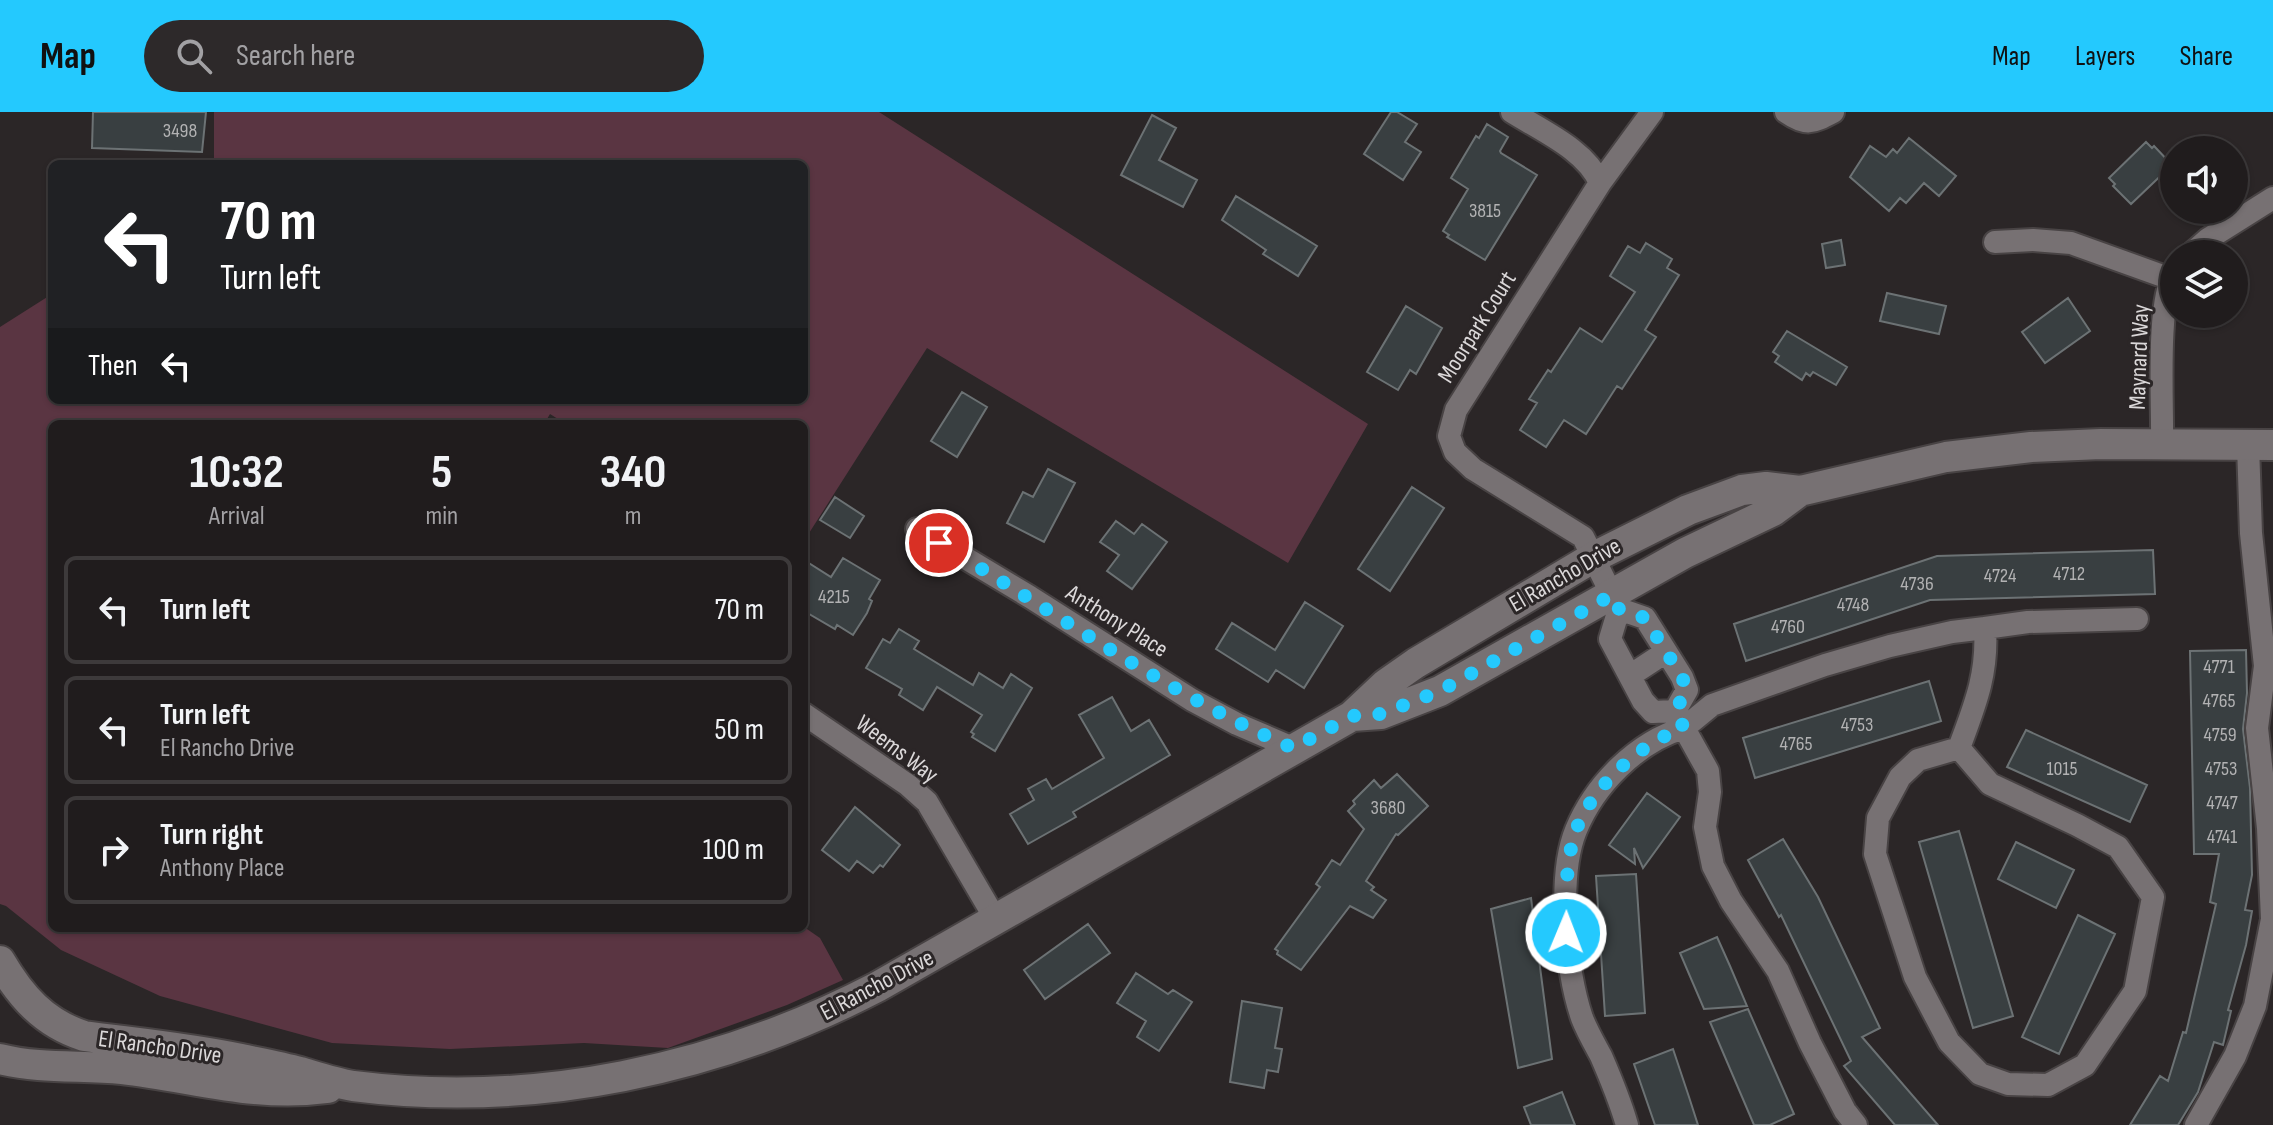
<!DOCTYPE html>
<style>
body{margin:0;font-family:"Sofia Sans Condensed",sans-serif;background:#2d292a;color:#f1f3f6;height:100vh;display:flex;flex-direction:column;font-size:30px;white-space:nowrap}
*{box-sizing:border-box;margin:0}
p{font-size:26px;color:#a2a1a4}
.icon{flex:none;width:44px;height:44px;fill:none;stroke:currentColor;stroke-width:2;stroke-linecap:round;stroke-linejoin:round}
.map{position:relative;flex:1;overflow:hidden}
.drawer{position:absolute;left:48px;top:308px;width:760px;height:512px;display:flex;flex-direction:column;background:#201c1d;border-radius:12px;box-shadow:0 2px 6px #0004,0 0 0 2px #3d3a3b}
.drawer>*{flex:none}
.banner{position:absolute;left:48px;top:48px;width:760px;height:244px;border-radius:12px;box-shadow:0 2px 6px #0004,0 0 0 2px #3d3a3b;background:#202124;color:#fff;overflow:hidden}
.controls{position:absolute;left:2160px;top:24px;display:grid;gap:16px}
.controls a{display:grid;place-items:center;width:88px;height:88px;border-radius:50%;background:#201c1d;box-shadow:0 2px 6px #0004,0 0 0 2px #3d3a3b;font-size:40px}
.pin{position:absolute;display:grid;place-items:center;width:68px;height:68px;color:#fff;margin:-34px;border:4px solid #fff;border-radius:50%;box-shadow:0 2px 8px #0007}
.me{position:absolute;width:88px;margin:-44px;rotate:1deg;stroke-linejoin:round;filter:drop-shadow(0 0 6px #0008)}
.turn{display:flex;align-items:center;gap:28px;height:168px;padding:0 40px;font-size:36px}
.turn .icon{width:104px;height:104px;stroke-width:2.5}
.turn b{display:block;font-size:56px;line-height:68px}
.then{display:flex;align-items:center;height:76px;padding:0 40px;background:#0003;gap:16px;font-size:30px}
.eta{display:flex;justify-content:space-evenly;align-items:center;height:136px;text-align:center}
.eta b{font-size:48px;font-weight:700;line-height:56px}
ul{padding:0;list-style:none}
li{display:flex;align-items:center;gap:24px;height:108px;margin:0 16px 12px;padding:0 24px;border:4px solid #3d3a3b;border-radius:12px}
li div{flex:1}
li b{display:block;font-size:30px}
li em{font-style:normal}
header{display:flex;align-items:center;gap:48px;box-sizing:border-box;height:112px;padding:0 40px;background:#24c9fe;color:#111}
header strong{font-size:38px}
nav{display:flex;gap:44px;margin-inline-start:auto;font-size:28px}
.search{width:560px;height:72px;background:#2d292a;display:flex;align-items:center;gap:20px;box-sizing:border-box;padding:0 28px;border-radius:44px;color:#a2a1a4;font-size:30px}
.map>svg:first-child{display:block}
</style>
<header>
<strong>Map</strong>
<div class="search"><svg class="icon" aria-label="search" viewBox="0 0 24 24"><circle cx="10" cy="10" r="6"/><path d="M15 15l6 6"/></svg>Search here</div>
<nav><a>Map</a><a>Layers</a><a>Share</a></nav>
</header>
<div class="map">
<svg width="2273" height="1013" viewBox="0 0 2273 1013">
<rect width="100%" height="100%" fill="#2b2627"/>
<path fill="#5a3542" d="M 214,0 L 879,0 L 1368,312 L 1288,451 L 927,236 L 804,429 L 804,312 L 566,312 L 550,302 L 544,312 L 52,312 L 52,816 L 804,815 L 820,826 L 843,868 L 787,893 L 668,936 L 584,931 L 450,937 L 332,931 L 160,884 L 61,838 L 6,794 L 0,792 L 0,215 L 52,182 L 52,288 L 804,288 L 804,52 L 214,52 Z"/>
<path fill="#393f41" stroke="#6c7274" stroke-width="2" d="M 93,0 L 206,0 L 202,40 L 92,36 Z
M 1391,0 L 1397,0 L 1417,12 L 1405,30 L 1421,40 L 1403,68 L 1364,42 Z
M 1152,3 L 1176,16 L 1159,48 L 1197,68 L 1183,95 L 1121,63 Z
M 1487,12 L 1508,25 L 1500,39 L 1501,41 L 1537,63 L 1485,148 L 1447,125 L 1449,123 L 1443,119 L 1468,77 L 1451,66 L 1476,24 L 1479,26 Z
M 1909,26 L 1956,64 L 1939,84 L 1924,71 L 1906,91 L 1900,86 L 1889,99 L 1850,65 L 1870,34 L 1886,45 L 1893,37 L 1897,41 Z
M 2146,30 L 2152,36 L 2154,34 L 2172,53 L 2131,92 L 2113,74 L 2115,72 L 2109,66 Z
M 1236,84 L 1317,134 L 1298,164 L 1263,142 L 1266,138 L 1222,108 Z
M 1841,128 L 1845,153 L 1826,156 L 1822,132 Z
M 1646,131 L 1672,147 L 1667,156 L 1679,163 L 1645,218 L 1656,225 L 1622,277 L 1617,274 L 1586,322 L 1564,308 L 1546,335 L 1520,318 L 1537,291 L 1529,287 L 1548,258 L 1551,260 L 1580,216 L 1602,230 L 1635,180 L 1610,164 L 1628,134 L 1640,141 Z
M 1887,181 L 1946,194 L 1939,222 L 1880,209 Z
M 2068,186 L 2090,219 L 2045,251 L 2022,220 Z
M 1406,194 L 1442,216 L 1416,262 L 1410,258 L 1398,278 L 1367,260 Z
M 1787,219 L 1847,255 L 1836,273 L 1813,260 L 1810,264 L 1806,261 L 1802,268 L 1775,250 L 1779,244 L 1773,240 Z
M 962,280 L 987,295 L 957,345 L 931,329 Z
M 1048,357 L 1075,371 L 1044,430 L 1007,411 L 1023,380 L 1033,385 Z
M 1412,375 L 1444,396 L 1390,479 L 1358,457 Z
M 835,385 L 864,404 L 850,426 L 820,408 Z
M 1116,409 L 1134,422 L 1142,412 L 1167,430 L 1132,477 L 1107,459 L 1119,443 L 1100,430 Z
M 2153,438 L 2155,482 L 1930,488 L 1746,549 L 1734,512 L 1937,444 Z
M 843,446 L 880,468 L 869,487 L 872,489 L 867,501 L 853,523 L 837,513 L 835,517 L 804,499 L 804,448 L 831,465 Z
M 1305,490 L 1343,514 L 1304,576 L 1276,558 L 1268,570 L 1216,537 L 1232,511 L 1275,538 Z
M 899,517 L 919,529 L 914,537 L 973,573 L 979,561 L 1003,576 L 1011,562 L 1032,576 L 995,639 L 972,625 L 974,622 L 971,620 L 982,603 L 937,575 L 923,598 L 899,583 L 902,577 L 866,556 L 883,527 L 890,531 Z
M 2246,538 L 2247,581 L 2243,617 L 2250,676 L 2252,763 L 2245,798 L 2252,799 L 2246,833 L 2228,898 L 2231,899 L 2223,933 L 2214,930 L 2198,980 L 2178,1013 L 2130,1013 L 2160,964 L 2168,969 L 2183,920 L 2186,921 L 2216,792 L 2210,790 L 2219,742 L 2194,742 L 2190,539 Z
M 1929,569 L 1941,609 L 1755,666 L 1743,626 Z
M 1112,585 L 1131,619 L 1149,608 L 1170,643 L 1073,700 L 1076,705 L 1028,732 L 1010,702 L 1034,688 L 1028,677 L 1046,667 L 1052,677 L 1104,646 L 1079,603 Z
M 2026,618 L 2147,673 L 2130,710 L 2007,655 Z
M 1397,662 L 1428,694 L 1398,723 L 1396,722 L 1366,769 L 1374,775 L 1371,778 L 1386,788 L 1373,806 L 1350,794 L 1301,858 L 1277,842 L 1278,839 L 1275,837 L 1320,775 L 1316,772 L 1332,748 L 1340,753 L 1364,717 L 1348,699 L 1355,692 L 1353,689 L 1374,668 L 1381,676 Z
M 1647,681 L 1680,705 L 1643,756 L 1634,736 L 1635,752 L 1609,733 Z
M 855,695 L 900,733 L 883,755 L 880,753 L 873,761 L 857,749 L 849,759 L 822,738 Z
M 1959,719 L 2013,904 L 1973,916 L 1919,730 Z
M 1783,727 L 1818,785 L 1880,916 L 1862,925 L 1938,1013 L 1895,1013 L 1844,954 L 1851,949 L 1781,803 L 1779,805 L 1748,748 Z
M 2016,730 L 2074,758 L 2056,796 L 1998,767 Z
M 1636,762 L 1645,901 L 1605,904 L 1596,764 Z
M 1531,786 L 1552,947 L 1518,956 L 1491,797 Z
M 2078,803 L 2115,822 L 2059,942 L 2022,925 Z
M 1088,812 L 1110,841 L 1045,887 L 1024,858 Z
M 1717,825 L 1730,854 L 1747,894 L 1704,897 L 1680,841 Z
M 1136,861 L 1168,882 L 1173,878 L 1192,890 L 1159,939 L 1137,925 L 1146,909 L 1117,891 Z
M 1242,889 L 1282,896 L 1275,936 L 1282,937 L 1278,960 L 1267,958 L 1264,976 L 1230,970 Z
M 1748,897 L 1794,1002 L 1770,1013 L 1754,1013 L 1710,910 Z
M 1673,937 L 1689,985 L 1698,1013 L 1655,1013 L 1634,952 Z
M 1562,980 L 1575,1013 L 1531,1013 L 1524,995 Z"/>
<g fill="none" stroke-linecap="round" stroke-linejoin="round">
<g stroke="#484344" stroke-width="26">
<path id="street" d="M 1512,0 C 1542,19 1586,38 1600,71 L 1456,298 L 1449,324 L 1455,340 L 1473,357 L 1583,425 L 1619,497 L 1645,506 L 1682,565 L 1687,578 L 1675,599
M 1786,0 C 1806,14 1812,11 1833,0
M 1600,71 L 1652,0
M 1995,130 L 2033,128 L 2071,131 L 2171,167
M 2191,142 L 2208,127 L 2273,86
M 2162,332 C 2163,294 2156,191 2174,162
M 917,417 L 1030,485 L 1192,588 L 1237,612 L 1293,636
M 1619,497 L 1610,527 L 1643,589 L 1653,600 L 1675,599
M 1985,516 L 2028,510 L 2137,507
M 1631,563 L 1666,540
M 1675,599 L 1684,616 L 1712,593 L 1825,553 L 1890,534 L 1952,520 L 1985,516 C 1988,562 1975,593 1959,636 L 1990,672 L 2077,713 L 2118,735 L 2153,785 L 2135,879 L 2085,953 L 2048,973 L 2008,972 L 1980,962 L 1949,930 L 1915,865 L 1875,742 L 1878,706 L 1900,665 L 1918,648 L 1959,636
M 804,602 L 908,673 L 927,690 L 996,808
M 1627,1013 C 1620,989 1611,967 1601,944 C 1594,931 1587,919 1582,906 C 1566,859 1557,764 1576,718 C 1595,672 1637,630 1684,616 L 1708,659 L 1710,680 L 1705,715 L 1713,754 L 1731,789 L 1778,859 L 1810,931 L 1845,999 L 1856,1013
M 2196,1013 L 2235,944 L 2255,894 L 2272,807 L 2268,716 L 2257,616 L 2265,554 L 2251,421 L 2248,333"/>
</g>
<g stroke="#484344" stroke-width="34">
<path id="secondary" d="M 1352,604 L 1381,602 L 1440,579 L 1685,441 L 1773,399 L 1800,379 L 1946,345 L 2031,335 L 2101,332 L 2273,333
M 0,849 C 21,885 44,911 84,924 C 136,931 189,936 241,947 C 260,951 281,955 300,960 C 317,965 335,971 353,974 C 534,997 717,958 877,875 L 1352,604 L 1386,572 L 1416,551 L 1594,445 L 1688,398 L 1742,378 L 1766,375 L 1800,379
M 0,947 C 40,957 81,953 122,957 C 194,965 253,986 328,976"/>
</g>
<use href="#street" stroke="#777173" stroke-width="22"/>
<use href="#secondary" stroke="#777173" stroke-width="30"/>
</g>
<g fill="none" stroke-linecap="round" stroke-linejoin="round">
<path stroke="#24c9fe" stroke-width="14" stroke-dasharray="0 25.2" d="M 939,431 C 1057,501 1168,582 1293,636 L 1352,604 L 1381,602 L 1440,579 L 1612,483 L 1619,497 L 1645,506 L 1682,565 L 1687,578 L 1675,599 L 1684,616 C 1641,630 1590,677 1575,721 C 1565,753 1566,788 1566,821"/>
</g>
<g text-anchor="middle" dominant-baseline="central" stroke-width="6" stroke-linejoin="round" paint-order="stroke">
<g font-size="20" fill="#b2b2b3">
<text x="180" y="19">3498</text>
<text x="1485" y="99">3815</text>
<text x="2069" y="462">4712</text>
<text x="2000" y="464">4724</text>
<text x="1917" y="472">4736</text>
<text x="834" y="485">4215</text>
<text x="1853" y="493">4748</text>
<text x="1788" y="515">4760</text>
<text x="2219" y="555">4771</text>
<text x="2219" y="589">4765</text>
<text x="1857" y="613">4753</text>
<text x="2220" y="623">4759</text>
<text x="1796" y="632">4765</text>
<text x="2062" y="657">1015</text>
<text x="2221" y="657">4753</text>
<text x="2222" y="691">4747</text>
<text x="1388" y="696">3680</text>
<text x="2222" y="725">4741</text>
</g>
<g font-size="24" fill="#dbd8d9" stroke="#2b2627">
<text transform="translate(1477 215) rotate(-58)">Moorpark Court</text>
<text transform="translate(2139 245) rotate(-88)">Maynard Way</text>
<text transform="translate(1565 463) rotate(-30)">El Rancho Drive</text>
<text transform="translate(1117 509) rotate(32)">Anthony Place</text>
<text transform="translate(897 637) rotate(37)">Weems Way</text>
<text transform="translate(877 873) rotate(-28)">El Rancho Drive</text>
<text transform="translate(160 935) rotate(8)">El Rancho Drive</text>
</g>
</g>
</svg>
<div class="controls">
<a><svg class="icon" aria-label="sound" viewBox="0 0 24 24"><path d="M4 9h4l5-4v14l-5-4H4zM17 9q2 3 0 6"/></svg></a>
<a><svg class="icon" aria-label="layers" viewBox="0 0 24 24"><path d="M12 4l9 5-9 5-9-5zM3 14l9 5 9-5"/></svg></a>
</div>
<div class="pin" style="left:939px;top:431px;background:#d93025"><svg class="icon" aria-label="arrive" viewBox="0 0 24 24"><path d="M6 21V4h12l-3 4 3 4H6"/></svg></div>
<svg class="me" style="left:1566px;top:821px" viewBox="-20 -20 40 40"><circle r="17" fill="#24c9fe" stroke="#fff" stroke-width="3"/><path d="M0-11L8 9 0 5-8 9z" fill="#fff"/></svg>
<div class="banner">
<div class="turn"><svg class="icon" aria-label="left" viewBox="0 0 24 24"><path d="M17 20v-9H6M10 6l-5 5 5 5"/></svg><div><b>70 m</b>Turn left</div></div>
<div class="then">Then<svg class="icon" aria-label="left" viewBox="0 0 24 24"><path d="M17 20v-9H6M10 6l-5 5 5 5"/></svg></div>
</div>
<section class="drawer">
<div class="eta">
<div><b>10:32</b><p>Arrival</p></div>
<div><b>5</b><p>min</p></div>
<div><b>340</b><p>m</p></div>
</div>
<ul>
<li><svg class="icon" aria-label="left" viewBox="0 0 24 24"><path d="M17 20v-9H6M10 6l-5 5 5 5"/></svg><div><b>Turn left</b></div><em>70 m</em></li>
<li><svg class="icon" aria-label="left" viewBox="0 0 24 24"><path d="M17 20v-9H6M10 6l-5 5 5 5"/></svg><div><b>Turn left</b><p>El Rancho Drive</p></div><em>50 m</em></li>
<li><svg class="icon" aria-label="right" viewBox="0 0 24 24"><path d="M7 20v-9h11M14 6l5 5-5 5"/></svg><div><b>Turn right</b><p>Anthony Place</p></div><em>100 m</em></li>
</ul>
</section>
</div>
